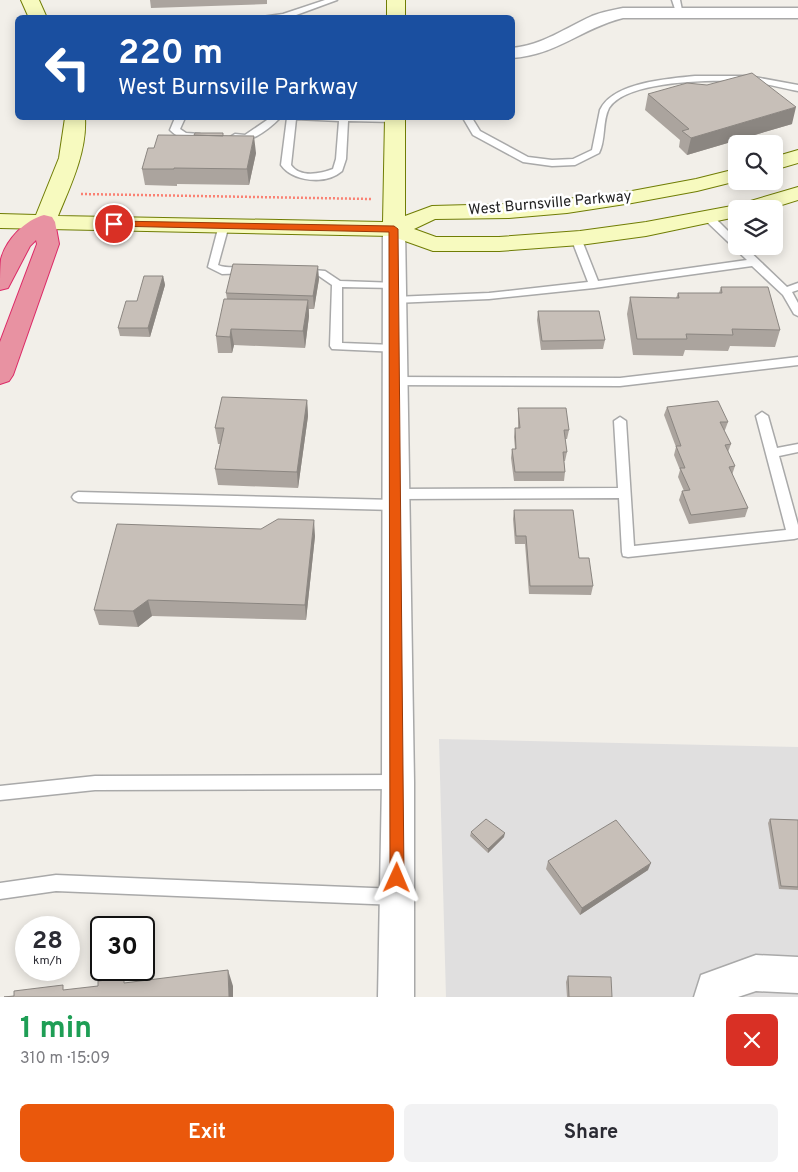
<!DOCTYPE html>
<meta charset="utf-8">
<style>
body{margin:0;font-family:Overpass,sans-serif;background:#f2f2f3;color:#2b2b33;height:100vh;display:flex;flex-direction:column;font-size:19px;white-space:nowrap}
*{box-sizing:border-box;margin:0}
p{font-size:16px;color:#7c7c81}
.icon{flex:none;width:28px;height:28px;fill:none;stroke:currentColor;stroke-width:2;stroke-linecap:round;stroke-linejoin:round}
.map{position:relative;height:997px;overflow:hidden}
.details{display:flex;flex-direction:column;background:#fff;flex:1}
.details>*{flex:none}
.top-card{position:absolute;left:15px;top:15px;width:500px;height:105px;border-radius:8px;box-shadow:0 2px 12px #0003;background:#1a4fa0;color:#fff;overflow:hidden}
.fabs{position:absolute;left:728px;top:135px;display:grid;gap:10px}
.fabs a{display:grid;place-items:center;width:55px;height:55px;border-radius:8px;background:#fff;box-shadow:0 2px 12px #0003;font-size:25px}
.speed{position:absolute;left:15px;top:916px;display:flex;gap:10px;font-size:25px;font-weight:700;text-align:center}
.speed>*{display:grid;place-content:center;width:65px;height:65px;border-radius:50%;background:#fff;box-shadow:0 2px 12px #0003;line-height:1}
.speed small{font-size:12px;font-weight:400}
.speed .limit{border:2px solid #111;border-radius:8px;background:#fff;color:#111}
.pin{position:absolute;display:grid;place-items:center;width:42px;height:42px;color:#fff;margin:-21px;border:2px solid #fff;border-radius:50%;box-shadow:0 1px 5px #0007}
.me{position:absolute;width:55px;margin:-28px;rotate:1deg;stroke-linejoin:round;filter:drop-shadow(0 0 4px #0008)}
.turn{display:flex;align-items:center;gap:18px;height:105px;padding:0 20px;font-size:22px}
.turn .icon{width:65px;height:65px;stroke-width:2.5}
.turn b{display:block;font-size:35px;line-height:42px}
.round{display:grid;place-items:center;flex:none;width:52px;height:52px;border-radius:8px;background:#f2f2f3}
.summary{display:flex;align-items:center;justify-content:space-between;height:85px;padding:0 20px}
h1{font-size:30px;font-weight:700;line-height:38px;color:#1e9e55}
.cta{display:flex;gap:10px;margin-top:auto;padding:10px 20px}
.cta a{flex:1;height:58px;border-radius:8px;background:#ea580c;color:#fff;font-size:20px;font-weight:700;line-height:58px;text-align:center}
.cta a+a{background:#f2f2f3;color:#2b2b33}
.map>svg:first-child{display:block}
</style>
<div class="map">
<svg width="798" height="997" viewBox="0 0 798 997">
<rect width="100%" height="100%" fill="#f2efe9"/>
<path fill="#e0dfdf" d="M 439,739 L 798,747 L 798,997 L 446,997 Z"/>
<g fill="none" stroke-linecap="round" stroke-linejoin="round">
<g stroke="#a9a9a9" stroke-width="3">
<path id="lane" d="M 325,0 L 337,0 L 288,18 L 255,18 L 283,14 Z
M 672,0 L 680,0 L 683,15 L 677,15 Z
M 695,76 L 749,76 L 798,85 L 798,91 C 783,88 768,84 753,82 C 722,79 627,79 609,108 C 602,121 606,140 599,153 L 575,165 L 552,166 L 523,162 L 473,135 L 463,118 L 472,118 L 480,131 L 528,157 L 552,160 L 573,159 L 592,150 L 600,110 C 613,82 668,79 695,76 Z
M 175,118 L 185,118 L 180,129 L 186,133 L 200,134 L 200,138 C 188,140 179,139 170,130 Z
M 270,118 L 280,118 C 269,129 245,149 230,137 L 235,134 L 245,135 Z
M 287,118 L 398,118 L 400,119 L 395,122 L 348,121 L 346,159 L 342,171 C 326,185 293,182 281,165 ZM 296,119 L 339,121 L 336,159 L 333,169 C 320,174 300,178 291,165 Z
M 709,215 L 713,216 L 736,239 L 736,246 L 744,246 L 787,287 L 798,283 L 798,290 L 792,292 L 798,303 L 798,316 L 794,314 L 783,295 L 752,266 L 594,288 L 489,299 L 394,303 L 389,300 L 394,297 L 489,293 L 588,282 L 571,238 L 576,235 L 581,238 L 598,281 L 747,260 L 705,220 L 704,218 Z
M 224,222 L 229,225 L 218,265 C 229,270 244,264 252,271 L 251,273 L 222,274 L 208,267 L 219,225 Z
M 302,269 L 325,271 L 340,281 L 398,283 L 399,285 L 394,288 L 342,287 L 342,343 L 394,345 L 400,349 L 398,352 L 332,349 L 330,346 L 332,285 L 319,276 L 298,274 L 297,272 Z
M 798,357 L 798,365 L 620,386 L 394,385 L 388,381 L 394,377 L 620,378 Z
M 762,412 L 768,416 L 777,448 L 798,444 L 798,452 L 779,456 L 798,525 L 798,538 L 794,539 L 628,557 L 623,556 L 622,552 L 619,498 L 395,499 L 391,497 L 389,494 L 391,491 L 395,489 L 618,488 L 614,421 L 620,417 L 626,421 L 634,546 L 786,530 L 756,416 Z
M 78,492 L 395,500 L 399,502 L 401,505 L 399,508 L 395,510 L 78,502 L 74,500 L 72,497 L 74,494 Z
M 398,775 L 403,777 L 406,782 L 403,787 L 398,789 L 95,790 L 0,800 L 0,786 L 95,776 Z
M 56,875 L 397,889 L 403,891 L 405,897 L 403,903 L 397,905 L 56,891 L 0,899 L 0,883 Z"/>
</g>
<g stroke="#a9a9a9" stroke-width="3">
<path id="street" d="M 623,8 L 798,8 L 798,18 L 623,18 C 582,28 557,55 512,58 L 512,48 C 543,45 565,28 592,16 C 602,12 613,10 623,8 Z
M 394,223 L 401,224 L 405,229 L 414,782 L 414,997 L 378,997 L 382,782 L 383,229 L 387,224 Z
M 756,955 L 798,957 L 798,993 L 756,991 L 738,997 L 694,997 L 701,975 Z"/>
</g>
<g stroke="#707d05" stroke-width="2">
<path id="secondary" d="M 21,0 L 39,0 L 47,18 L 29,18 Z
M 387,0 L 405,0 L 405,18 L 387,18 Z
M 65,118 L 85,118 C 87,151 71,185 58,216 L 383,222 L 385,118 L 405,118 L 405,216 L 432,206 L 509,204 L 567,199 L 632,191 L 696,179 L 736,169 L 737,181 L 697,191 L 632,203 L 567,213 L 509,218 L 435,219 L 414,229 L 436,237 L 499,237 L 580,231 L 646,222 L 737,205 L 798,187 L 798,200 L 769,209 L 736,209 L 736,217 L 646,236 L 580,245 L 499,251 L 433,251 L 391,236 L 0,228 L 0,214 L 36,215 L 59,158 Z
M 798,150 L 798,163 L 774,170 L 774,157 Z"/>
</g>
<g stroke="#dc2a67" stroke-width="2">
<path id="highway" d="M 44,215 L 52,217 L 55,222 L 59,244 L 13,375 L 9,381 L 0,384 L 0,342 L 37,244 L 36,240 L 30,246 L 8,288 L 0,290 C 0,281 0,268 1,259 C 6,240 25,220 44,215 Z"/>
</g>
<path stroke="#fa8072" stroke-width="2.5" stroke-dasharray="2 2" stroke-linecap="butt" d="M 81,194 L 372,199"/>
<use href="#lane" fill="#fff" fill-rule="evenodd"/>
<use href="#street" fill="#fff" fill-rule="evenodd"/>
<use href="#secondary" fill="#f7fabf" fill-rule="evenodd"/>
<use href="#highway" fill="#e892a2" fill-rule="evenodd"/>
</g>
<path fill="#aba49e" d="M 150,0 L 267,0 L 267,4 L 151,8 Z
M 648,94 L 792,124 L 687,155 L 679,147 L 680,140 L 645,110 Z
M 224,136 L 256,153 L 249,185 L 177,184 L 177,186 L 145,185 L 142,169 L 154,148 Z
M 163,276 L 165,285 L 150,337 L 120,336 L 118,328 L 137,301 Z
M 319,279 L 314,309 L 309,309 L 309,316 L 305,348 L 234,345 L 232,353 L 218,353 L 216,336 L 227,299 L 226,293 Z
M 721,287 L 780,330 L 775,347 L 730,346 L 728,351 L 685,350 L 683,356 L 633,355 L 627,314 L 630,297 L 676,298 L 678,293 L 719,293 Z
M 538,311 L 605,340 L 603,349 L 541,350 L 537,320 Z
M 307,400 L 308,416 L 298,488 L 218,485 L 215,469 L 220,444 L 218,444 L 215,428 Z
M 667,407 L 728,422 L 725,430 L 724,431 L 731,444 L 728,452 L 735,466 L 732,475 L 748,508 L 745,517 L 689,524 L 679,500 L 682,491 L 684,491 L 678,477 L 680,470 L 674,455 L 676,447 L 664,415 Z
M 518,408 L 569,430 L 567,439 L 565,439 L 567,452 L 565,461 L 564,461 L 565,472 L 564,481 L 514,481 L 511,458 L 512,449 L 515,449 L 514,437 L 515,428 L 518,428 Z
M 514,510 L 579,558 L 593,586 L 591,595 L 529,594 L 525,544 L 515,544 L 513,519 Z
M 315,536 L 306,620 L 152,616 L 138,627 L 99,625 L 94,610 Z
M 770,819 L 798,820 L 798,890 L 779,889 L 768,823 Z
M 471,832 L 504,837 L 488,853 L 470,836 Z
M 548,861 L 648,870 L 580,915 L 546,869 Z
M 568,976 L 612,997 L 567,997 L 566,982 Z"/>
<path fill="#8b8681" d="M 796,107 L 792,124 L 687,155 L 691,138 Z
M 254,136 L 256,153 L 249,185 L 247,169 Z
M 318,266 L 319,279 L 314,309 L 313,296 Z
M 163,276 L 165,285 L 150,337 L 148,328 Z
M 308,300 L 309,316 L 305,348 L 303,331 Z
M 231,329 L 234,345 L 232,353 L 230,337 Z
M 307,400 L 308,416 L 298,488 L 297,472 Z
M 314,520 L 315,536 L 306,620 L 305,605 Z
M 148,600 L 152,616 L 138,627 L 133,611 Z
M 505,833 L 504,837 L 488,853 L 488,849 Z
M 651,863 L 648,870 L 580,915 L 582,908 Z
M 228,970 L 233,986 L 233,997 L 229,997 Z"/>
<path fill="#c7bfb8" stroke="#8b8681" d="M 752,73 L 796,107 L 691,138 L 682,131 L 689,129 L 648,94 L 687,83 L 707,85 Z
M 195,133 L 223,133 L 223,136 L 194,135 Z
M 158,135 L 254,136 L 247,169 L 174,168 L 174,169 L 142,169 L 148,148 L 154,148 Z
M 233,264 L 318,266 L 313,296 L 226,293 Z
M 144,276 L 163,276 L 148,328 L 118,328 L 126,301 L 137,301 Z
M 721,287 L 768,287 L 780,330 L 732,329 L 733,335 L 686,334 L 687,339 L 637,339 L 630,297 L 679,298 L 678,293 L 722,293 Z
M 224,299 L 308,300 L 303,331 L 231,329 L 230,337 L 216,336 Z
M 538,311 L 599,311 L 605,340 L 542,341 Z
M 222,397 L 307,400 L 297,472 L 215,469 L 224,428 L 215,428 Z
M 718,401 L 728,422 L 720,422 L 731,444 L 725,445 L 735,466 L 729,467 L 748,508 L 691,515 L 682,491 L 690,490 L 680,468 L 685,468 L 676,446 L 681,446 L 667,407 Z
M 518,408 L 566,408 L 569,430 L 564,430 L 567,452 L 563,452 L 565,472 L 515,472 L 512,449 L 516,449 L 515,428 L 520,428 Z
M 514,510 L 573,510 L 579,558 L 589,558 L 593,586 L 530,586 L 526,536 L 516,536 Z
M 278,519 L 314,520 L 305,605 L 148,600 L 133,611 L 94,610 L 117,524 L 261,529 Z
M 486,819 L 505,833 L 488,849 L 471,832 Z
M 770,819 L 798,820 L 798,887 L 781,886 Z
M 616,820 L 651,863 L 582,908 L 548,861 Z
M 228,970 L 229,997 L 4,997 L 14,996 L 14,991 L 63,985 L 63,990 L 98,986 L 98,981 L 124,978 L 124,983 Z
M 568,976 L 611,977 L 612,997 L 569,997 Z"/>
<path fill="#ea580c" stroke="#983908" d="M 114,221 L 394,226 L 398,229 L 404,878 L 402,882 L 397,884 L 392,882 L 390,878 L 389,232 L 111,226 L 110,224 Z"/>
<g text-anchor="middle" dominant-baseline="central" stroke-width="5" stroke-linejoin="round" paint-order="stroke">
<g font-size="15" fill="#222" stroke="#fff">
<text transform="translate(550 204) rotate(-5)">West Burnsville Parkway</text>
</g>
</g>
</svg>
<div class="fabs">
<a><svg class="icon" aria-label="search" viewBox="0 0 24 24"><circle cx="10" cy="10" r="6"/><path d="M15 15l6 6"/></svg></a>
<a><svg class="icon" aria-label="layers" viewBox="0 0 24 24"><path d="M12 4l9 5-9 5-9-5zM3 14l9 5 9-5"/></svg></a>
</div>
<div class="speed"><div>28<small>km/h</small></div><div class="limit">30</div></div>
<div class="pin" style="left:114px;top:224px;background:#d93025"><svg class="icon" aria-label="arrive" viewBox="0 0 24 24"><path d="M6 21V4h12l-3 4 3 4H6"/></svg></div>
<svg class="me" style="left:397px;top:878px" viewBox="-20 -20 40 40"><path d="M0-17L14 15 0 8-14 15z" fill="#ea580c" stroke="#fff" stroke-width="4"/></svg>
<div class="top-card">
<div class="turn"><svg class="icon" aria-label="left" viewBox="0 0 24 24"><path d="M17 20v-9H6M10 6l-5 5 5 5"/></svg><div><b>220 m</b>West Burnsville Parkway</div></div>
</div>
</div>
<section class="details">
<div class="summary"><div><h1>1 min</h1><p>310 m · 15:09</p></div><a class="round" style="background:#d93025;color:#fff"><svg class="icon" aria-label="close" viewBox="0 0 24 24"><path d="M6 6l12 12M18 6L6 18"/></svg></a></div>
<div class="cta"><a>Exit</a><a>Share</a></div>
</section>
